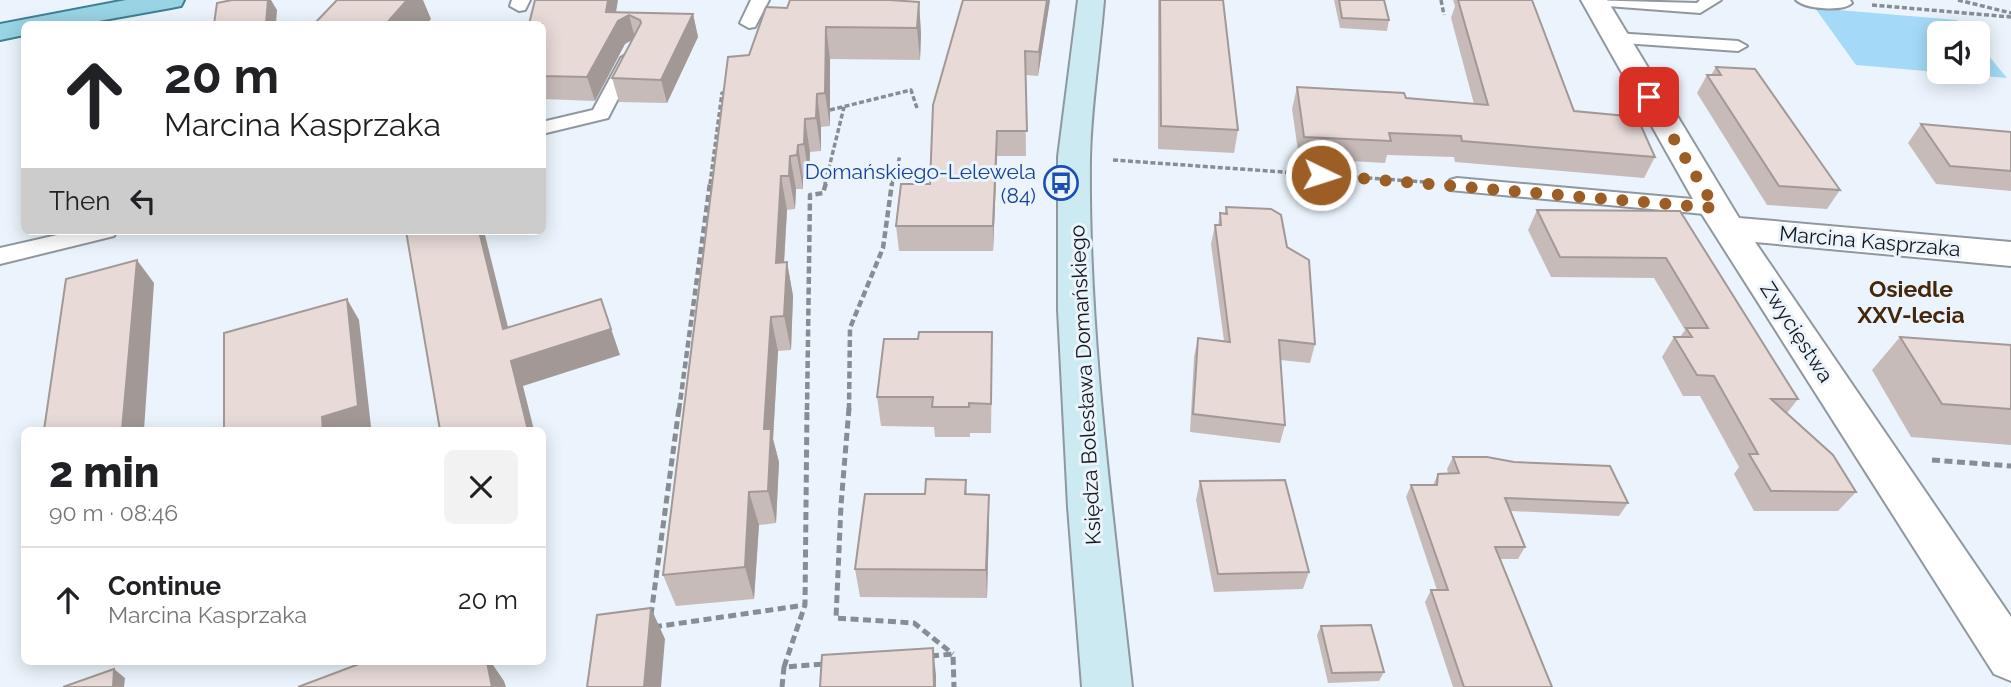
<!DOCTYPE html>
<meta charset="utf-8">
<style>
body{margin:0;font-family:Raleway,sans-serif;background:#f2f2f2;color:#202124;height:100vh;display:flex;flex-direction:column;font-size:26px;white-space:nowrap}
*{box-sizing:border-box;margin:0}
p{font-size:23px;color:#757577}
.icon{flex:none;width:38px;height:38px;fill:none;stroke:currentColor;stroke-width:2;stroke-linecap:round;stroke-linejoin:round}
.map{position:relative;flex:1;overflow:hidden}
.details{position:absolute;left:21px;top:427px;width:525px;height:238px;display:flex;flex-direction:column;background:#fff;border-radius:10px;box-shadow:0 4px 18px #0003}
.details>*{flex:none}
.guide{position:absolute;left:21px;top:21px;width:525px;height:214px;border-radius:10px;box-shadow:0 4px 18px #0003;background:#fff;color:#202124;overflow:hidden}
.fabs{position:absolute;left:1927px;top:21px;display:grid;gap:14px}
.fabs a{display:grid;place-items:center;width:63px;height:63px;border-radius:10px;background:#fff;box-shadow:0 4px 18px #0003;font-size:35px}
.pin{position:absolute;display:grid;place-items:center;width:60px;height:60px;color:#fff;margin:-30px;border-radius:14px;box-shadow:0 4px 10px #0006}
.me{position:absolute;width:77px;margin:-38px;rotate:94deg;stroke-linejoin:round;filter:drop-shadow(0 0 5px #0008)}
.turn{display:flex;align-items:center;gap:24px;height:147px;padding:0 28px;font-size:32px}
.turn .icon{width:91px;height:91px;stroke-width:2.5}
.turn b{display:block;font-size:49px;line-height:60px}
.then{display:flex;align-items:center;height:66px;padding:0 28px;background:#0003;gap:14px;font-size:26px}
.round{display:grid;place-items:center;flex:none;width:74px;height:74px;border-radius:10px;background:#f2f2f2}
.head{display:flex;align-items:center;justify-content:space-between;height:119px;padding:0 28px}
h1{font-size:42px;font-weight:800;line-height:52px}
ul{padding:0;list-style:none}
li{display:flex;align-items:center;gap:21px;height:105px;padding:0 28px;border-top:2px solid #e0e0e0}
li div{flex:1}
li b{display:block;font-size:26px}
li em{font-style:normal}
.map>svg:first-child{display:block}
</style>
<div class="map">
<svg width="2011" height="687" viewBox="0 0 2011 687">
<rect width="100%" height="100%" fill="#ebf4fc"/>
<path fill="#a4daf8" d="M 1815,8 L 1957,20 L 1969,33 L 1939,33 L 1939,72 L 1978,72 L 1978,43 L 2007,78 L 1856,65 Z"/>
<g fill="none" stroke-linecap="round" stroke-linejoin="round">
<g stroke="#90989f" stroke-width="4">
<path id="lane" d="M 512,0 L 530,0 L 525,10 L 519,11 L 510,6 Z
M 751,0 L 769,0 L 755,27 L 749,28 L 740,23 Z
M 1585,0 L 1697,3 L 1700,0 L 1721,0 L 1700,13 L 1594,5 Z
M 1796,0 L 1850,0 L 1852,3 C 1843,12 1805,9 1796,0 Z
M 1615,33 L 1738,41 L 1747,46 L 1738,51 L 1609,42 L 1606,38 L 1609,34 Z
M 630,52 L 639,58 L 608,118 L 542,134 L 542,122 L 593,110 L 621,58 Z
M 1457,178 L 1715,201 L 1723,203 L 1726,208 L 1723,213 L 1715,215 L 1450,190 L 1446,185 L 1450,180 Z
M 75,231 L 117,231 L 114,236 L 0,264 L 0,248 Z"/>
</g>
<g stroke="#90989f" stroke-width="4">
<path id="street" d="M 1581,0 L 1607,0 L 1739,218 L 2011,242 L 2011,266 L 1755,242 L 2011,617 L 2011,681 L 1994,674 L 1698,208 Z"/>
</g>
<g stroke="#90989f" stroke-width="4">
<path id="secondary" d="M 1078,0 L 1104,0 C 1100,52 1091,106 1090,158 C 1088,334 1113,513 1132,687 L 1082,687 L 1068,507 L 1058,310 L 1058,157 Z"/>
</g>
<g stroke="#3e8092" stroke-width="4">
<path id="primary" d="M 126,0 L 184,0 L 181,6 L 171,8 L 82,24 L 24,24 L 24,35 L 0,40 L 0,24 Z"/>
</g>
<path stroke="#878d93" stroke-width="3.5" stroke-dasharray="5 2.5" stroke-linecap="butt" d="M 1441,0 L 1444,15
M 1958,0 L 2011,13
M 1872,5 L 2011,17
M 830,110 L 911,90 L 917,108
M 1113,160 L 1425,182
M 710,184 L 722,93 L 726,93
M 825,184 L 844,107
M 892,184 L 900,156"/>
<path stroke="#878d93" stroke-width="4.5" stroke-dasharray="7 3.5" stroke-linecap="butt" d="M 679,410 L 710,183
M 807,410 L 810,195 L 823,193 L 826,183
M 849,410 L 850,328 L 883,248 L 892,183"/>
<path stroke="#878d93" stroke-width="5" stroke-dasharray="8 4.5" stroke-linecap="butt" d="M 849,408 L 841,505 L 836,618 L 914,623 L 953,654
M 1932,460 L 2011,466
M 651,615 L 679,408
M 654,627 L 805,605 L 807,408
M 931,656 L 953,654 L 954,687
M 784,667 L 805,605
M 782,687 L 784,667 L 824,664"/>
<use href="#lane" fill="#fff" fill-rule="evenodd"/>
<use href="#street" fill="#fff" fill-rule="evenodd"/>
<use href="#secondary" fill="#cceaf2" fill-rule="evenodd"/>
<use href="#primary" fill="#98d4e4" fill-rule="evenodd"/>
</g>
<path fill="#c7bbb9" d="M 1050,0 L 1038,76 L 1025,75 L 1026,156 L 997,156 L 993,251 L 899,251 L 896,226 L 930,184 Z
M 1158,0 L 1223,0 L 1238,130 L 1234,153 L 1158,149 Z
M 1334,0 L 1384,0 L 1389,20 L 1387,31 L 1340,28 Z
M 1453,0 L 1532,0 L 1574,111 L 1655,157 L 1644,178 L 1455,162 L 1454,157 L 1387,155 L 1385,163 L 1299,158 L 1292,109 L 1297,87 L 1474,104 L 1451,18 L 1455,6 Z
M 919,2 L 921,34 L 920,60 L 830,59 L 830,126 L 821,127 L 821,151 L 810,152 L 809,177 L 803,178 L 803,189 L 796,189 L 795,209 L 787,210 L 784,263 L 787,262 L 793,296 L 791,350 L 778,351 L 773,439 L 779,462 L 776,523 L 759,525 L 754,599 L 676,606 L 663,575 L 749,55 L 787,8 Z
M 616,12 L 693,14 L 698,37 L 667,103 L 619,102 L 612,78 L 633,39 L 625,44 L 595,101 L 542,99 L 542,24 Z
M 1716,67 L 1840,190 L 1827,209 L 1767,205 L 1697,93 L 1707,75 L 1711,75 Z
M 1921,124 L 2011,132 L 2011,191 L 1936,184 L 1908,143 Z
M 1226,207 L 1287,247 L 1315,344 L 1310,363 L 1280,360 L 1285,425 L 1280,443 L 1190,432 L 1194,357 L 1198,338 L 1224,341 L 1211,244 L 1215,225 L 1218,225 L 1220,213 L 1225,213 Z
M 1537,210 L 1680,211 L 1798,399 L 1787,413 L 1856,492 L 1838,511 L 1754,511 L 1734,474 L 1739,467 L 1700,396 L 1683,396 L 1662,357 L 1674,337 L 1680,337 L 1685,330 L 1654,278 L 1551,277 L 1528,230 Z
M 1900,337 L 2011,345 L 2011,445 L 1911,437 L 1872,370 Z
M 992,362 L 991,433 L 970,433 L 970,437 L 935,437 L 934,427 L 881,426 L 877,397 Z
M 1453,457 L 1628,503 L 1619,516 L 1511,511 L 1525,547 L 1518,559 L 1500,559 L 1552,687 L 1453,687 L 1425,602 L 1431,590 L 1437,590 L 1406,497 L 1411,485 L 1433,485 L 1438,474 L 1448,473 L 1447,469 Z
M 966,480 L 967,494 L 989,523 L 987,598 L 860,597 L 855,569 L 925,494 Z
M 1200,481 L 1309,572 L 1303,589 L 1214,592 L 1196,500 Z
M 1321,626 L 1384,672 L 1379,681 L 1328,683 L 1317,635 Z"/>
<path fill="#a29996" d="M 268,0 L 271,0 L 277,10 L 276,24 L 266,24 Z
M 407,0 L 423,0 L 431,19 L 427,24 L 386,24 Z
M 608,0 L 618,0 L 613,31 L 618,21 L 629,15 L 635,38 L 625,44 L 595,101 L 587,77 L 606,12 Z
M 1047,0 L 1050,0 L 1038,76 L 1039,52 Z
M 919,2 L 921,34 L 920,60 L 917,28 Z
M 693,14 L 698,37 L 667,103 L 661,80 Z
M 826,27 L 830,59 L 830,126 L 825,93 Z
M 817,94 L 821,127 L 821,151 L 816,118 Z
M 805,119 L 810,152 L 809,177 L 804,144 Z
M 997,131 L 997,156 L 993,251 L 993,226 Z
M 798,145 L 803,178 L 803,189 L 797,155 Z
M 790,156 L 796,189 L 795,209 L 789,176 Z
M 781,176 L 787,210 L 782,297 L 776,263 Z
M 479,231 L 484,231 L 515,355 L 503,329 Z
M 137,260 L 154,283 L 144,430 L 122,430 Z
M 787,262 L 793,296 L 791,350 L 784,316 Z
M 347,299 L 359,320 L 371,427 L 359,430 L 323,430 L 322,417 Z
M 601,299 L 620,355 L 523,386 L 534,430 L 528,430 L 511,361 Z
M 771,317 L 778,351 L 773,439 L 779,462 L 776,523 L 768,491 L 764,429 Z
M 749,492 L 759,525 L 754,599 L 745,567 Z
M 989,495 L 989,523 L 987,598 L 986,570 Z
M 651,608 L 665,639 L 661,687 L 644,687 Z
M 933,648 L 936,675 L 936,687 L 934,687 Z
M 481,662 L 493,662 L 493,665 L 504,681 L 506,687 L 492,687 Z
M 114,669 L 125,678 L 124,687 L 113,687 Z"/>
<path fill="#e7dad7" stroke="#a29996" stroke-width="2" d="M 232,0 L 268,0 L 266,24 L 214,24 L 217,3 Z
M 337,0 L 407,0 L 386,24 L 314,24 Z
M 535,0 L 608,0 L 606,12 L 693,14 L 661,80 L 612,78 L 641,23 L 640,20 L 629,15 L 618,21 L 587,77 L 542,76 L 542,24 L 529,24 Z
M 790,0 L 890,0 L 919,2 L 917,28 L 826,27 L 825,93 L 817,94 L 816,118 L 805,119 L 804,144 L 798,145 L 797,155 L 790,156 L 789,176 L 781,176 L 776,263 L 787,262 L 784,316 L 771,317 L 764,429 L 771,429 L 768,491 L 749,492 L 745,567 L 663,575 L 728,57 L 749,55 L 766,7 L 787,8 Z
M 963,0 L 1047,0 L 1039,52 L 1025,51 L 1027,131 L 997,131 L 993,226 L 896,226 L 901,184 L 930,184 L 933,105 Z
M 1160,0 L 1223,0 L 1238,130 L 1161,126 Z
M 1339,0 L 1384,0 L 1389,20 L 1342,18 Z
M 1458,0 L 1532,0 L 1574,111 L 1637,117 L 1655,157 L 1462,141 L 1461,136 L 1389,133 L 1391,141 L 1304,137 L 1297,87 L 1404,93 L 1406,98 L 1488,105 Z
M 1716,67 L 1755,69 L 1840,190 L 1779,186 L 1707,75 L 1721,75 Z
M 1921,124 L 2011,132 L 2011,171 L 1950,166 Z
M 1226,207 L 1271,209 L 1281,215 L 1287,247 L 1309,260 L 1315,344 L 1279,340 L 1285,425 L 1193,414 L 1198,338 L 1230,342 L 1215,225 L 1221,225 L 1220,213 L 1227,214 Z
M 1537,210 L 1680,211 L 1798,399 L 1771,399 L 1833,455 L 1856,492 L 1771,491 L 1749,454 L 1758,454 L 1714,376 L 1697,375 L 1674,337 L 1692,337 L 1686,328 L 1708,328 L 1666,258 L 1560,257 Z
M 406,231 L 479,231 L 503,329 L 601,299 L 611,329 L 511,361 L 528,430 L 440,430 Z
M 137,260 L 122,430 L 44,430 L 66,279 Z
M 347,299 L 358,406 L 322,417 L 323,430 L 224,430 L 224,333 Z
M 919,332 L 992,332 L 991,404 L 969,403 L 969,407 L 932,407 L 933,397 L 877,397 L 884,339 L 918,339 Z
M 1900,337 L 2011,345 L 2011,409 L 1942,404 Z
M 1453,457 L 1487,457 L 1514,462 L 1610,466 L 1628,503 L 1505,498 L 1525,547 L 1495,547 L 1552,687 L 1464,687 L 1431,590 L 1448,590 L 1411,485 L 1437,485 L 1438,474 L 1459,473 Z
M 926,479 L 966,480 L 965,494 L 989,495 L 986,570 L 855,569 L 865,494 L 925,494 Z
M 1285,480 L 1309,572 L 1218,574 L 1200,481 Z
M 651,608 L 644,687 L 587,687 L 597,615 Z
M 1371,625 L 1384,672 L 1332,673 L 1321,626 Z
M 933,648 L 934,687 L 820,687 L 822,655 Z
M 359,662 L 487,662 L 492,687 L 298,687 L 359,664 Z
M 114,669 L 113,687 L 63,687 Z"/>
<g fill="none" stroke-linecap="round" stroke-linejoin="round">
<path stroke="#9c5e24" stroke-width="12" stroke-dasharray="0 21.6" d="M 1321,175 L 1715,208 L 1649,97"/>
</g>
<defs>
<g id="bus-ring" transform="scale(1.75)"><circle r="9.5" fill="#ebf4fc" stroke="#1a4fb4" stroke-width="1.5"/><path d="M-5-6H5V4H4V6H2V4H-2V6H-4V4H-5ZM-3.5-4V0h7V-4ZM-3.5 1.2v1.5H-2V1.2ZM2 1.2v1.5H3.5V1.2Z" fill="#1a4fb4"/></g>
</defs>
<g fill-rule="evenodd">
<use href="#bus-ring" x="1061" y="183"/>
</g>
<g text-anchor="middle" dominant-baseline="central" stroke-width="6" stroke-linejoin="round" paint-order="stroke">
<g font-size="21" fill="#164399" stroke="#ebf4fc" text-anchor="end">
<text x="1036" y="171">Domańskiego-Lelewela<tspan x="1036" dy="24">(84)</tspan></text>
</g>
<g font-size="21" fill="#14171a" stroke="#ebf4fc">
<text transform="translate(1870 241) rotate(5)">Marcina Kasprzaka</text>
<text transform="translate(1797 332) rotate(57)">Zwycięstwa</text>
<text transform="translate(1085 385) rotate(-93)">Księdza Bolesława Domańskiego</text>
</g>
<g font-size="23" font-weight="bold" fill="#45270b" stroke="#ebf4fc">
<text x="1911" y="288">Osiedle<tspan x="1911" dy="26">XXV-lecia</tspan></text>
</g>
</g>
</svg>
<div class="fabs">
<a><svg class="icon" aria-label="sound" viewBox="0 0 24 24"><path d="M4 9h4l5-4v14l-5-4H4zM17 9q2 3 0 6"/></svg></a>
</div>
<div class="pin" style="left:1649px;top:97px;background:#d93025"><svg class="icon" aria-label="arrive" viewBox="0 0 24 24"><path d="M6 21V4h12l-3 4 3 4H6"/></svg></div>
<svg class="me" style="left:1321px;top:175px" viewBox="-20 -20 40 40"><circle r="17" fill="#9c5e24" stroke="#fff" stroke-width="3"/><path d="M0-11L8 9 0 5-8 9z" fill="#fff"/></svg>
<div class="guide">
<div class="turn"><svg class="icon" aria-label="ahead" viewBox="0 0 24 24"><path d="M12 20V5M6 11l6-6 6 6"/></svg><div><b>20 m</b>Marcina Kasprzaka</div></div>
<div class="then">Then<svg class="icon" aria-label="left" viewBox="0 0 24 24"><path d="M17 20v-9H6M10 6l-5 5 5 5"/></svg></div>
</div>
<section class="details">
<div class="head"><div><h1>2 min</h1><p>90 m · 08:46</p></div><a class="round"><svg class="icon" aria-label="close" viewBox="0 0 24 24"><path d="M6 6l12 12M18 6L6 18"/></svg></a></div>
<ul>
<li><svg class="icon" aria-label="ahead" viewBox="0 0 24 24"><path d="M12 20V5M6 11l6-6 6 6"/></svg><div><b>Continue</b><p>Marcina Kasprzaka</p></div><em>20 m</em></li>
</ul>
</section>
</div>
